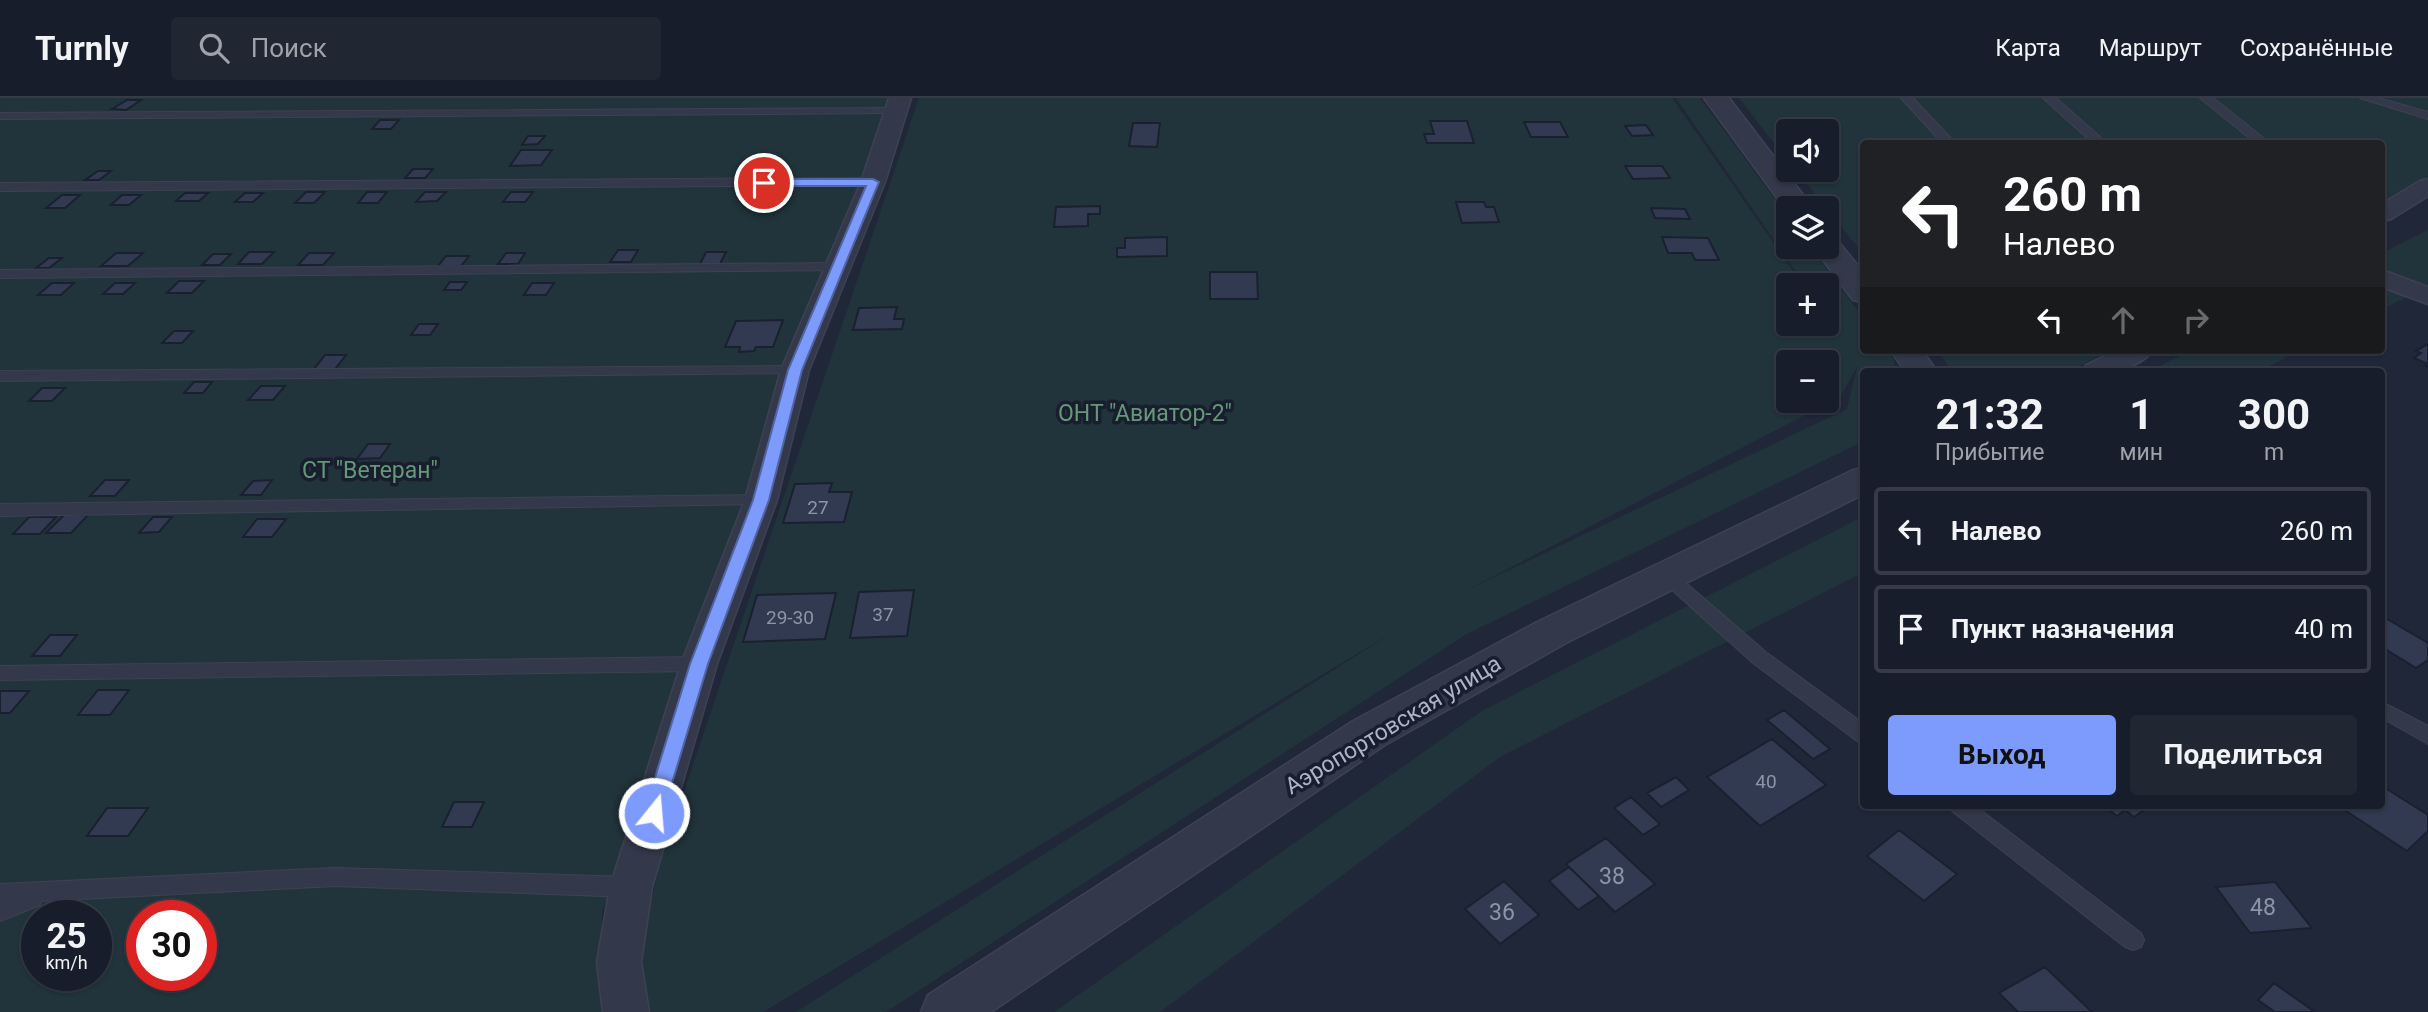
<!DOCTYPE html>
<html lang="ru">
<meta charset="utf-8">
<style>
body{margin:0;font-family:Roboto,sans-serif;background:#212633;color:#f1f3f6;height:100vh;display:flex;flex-direction:column;font-size:26px;white-space:nowrap}
*{box-sizing:border-box;margin:0}
p{font-size:23px;color:#9fa2a9}
.icon{flex:none;width:38px;height:38px;fill:none;stroke:currentColor;stroke-width:2;stroke-linecap:round;stroke-linejoin:round}
.map{position:relative;flex:1;overflow:hidden}
.sheet{position:absolute;left:1860px;top:270px;width:525px;height:441px;display:flex;flex-direction:column;background:#181d2b;border-radius:7px;box-shadow:0 2px 5px #0004,0 0 0 2px #363b47}
.sheet>*{flex:none}
.guide{position:absolute;left:1860px;top:42px;width:525px;height:214px;border-radius:7px;box-shadow:0 2px 5px #0004,0 0 0 2px #363b47;background:#202124;color:#fff;overflow:hidden}
.buttons{position:absolute;left:1776px;top:21px;display:grid;gap:14px}
.buttons a{display:grid;place-items:center;width:63px;height:63px;border-radius:7px;background:#181d2b;box-shadow:0 2px 5px #0004,0 0 0 2px #363b47;font-size:35px}
.speed{position:absolute;left:21px;top:802px;display:flex;gap:14px;font-size:35px;font-weight:700;text-align:center}
.speed>*{display:grid;place-content:center;width:91px;height:91px;border-radius:50%;background:#181d2b;box-shadow:0 2px 5px #0004,0 0 0 2px #363b47;line-height:1}
.speed small{font-size:18px;font-weight:400}
.speed .limit{border:10px solid #d22;background:#fff;color:#111}
.pin{position:absolute;display:grid;place-items:center;width:60px;height:60px;color:#fff;margin:-30px;border:4px solid #fff;border-radius:50%;box-shadow:0 2px 7px #0007}
.me{position:absolute;width:77px;margin:-38px;rotate:17deg;stroke-linejoin:round;filter:drop-shadow(0 0 5px #0008)}
.turn{display:flex;align-items:center;gap:24px;height:147px;padding:0 28px;font-size:32px}
.turn .icon{width:91px;height:91px;stroke-width:2.5}
.turn b{display:block;font-size:49px;line-height:60px}
.lanes{display:flex;align-items:center;height:66px;padding:0 28px;background:#0003;justify-content:center;gap:35px;direction:ltr}
.lanes .off{opacity:.35}
.eta{display:flex;justify-content:space-evenly;align-items:center;height:119px;text-align:center}
.eta b{font-size:42px;font-weight:700;line-height:49px}
.button{display:flex;gap:14px;margin-top:auto;padding:14px 28px}
.button a{flex:1;height:80px;border-radius:7px;background:#7c9bfd;color:#111;font-size:28px;font-weight:700;line-height:80px;text-align:center}
.button a+a{background:#212633;color:#f1f3f6}
ul{padding:0;list-style:none}
li{display:flex;align-items:center;gap:21px;height:88px;margin:0 14px 10px;padding:0 14px;border:4px solid #363b47;border-radius:7px}
li div{flex:1}
li b{display:block;font-size:26px}
li em{font-style:normal}
header{display:flex;align-items:center;gap:42px;box-sizing:border-box;height:98px;padding:0 35px;background:#181d2b;border-bottom:2px solid #363b47}
header strong{font-size:33px}
nav{display:flex;gap:38px;margin-inline-start:auto;font-size:24px}
.search{width:490px;height:63px;background:#212633;display:flex;align-items:center;gap:18px;box-sizing:border-box;padding:0 24px;border-radius:7px;color:#9fa2a9;font-size:26px}
.map>svg:first-child{display:block}
</style>
<header>
<strong>Turnly</strong>
<div class="search"><svg class="icon" aria-label="search" viewBox="0 0 24 24"><circle cx="10" cy="10" r="6"/><path d="M15 15l6 6"/></svg>Поиск</div>
<nav><a>Карта</a><a>Маршрут</a><a>Сохранённые</a></nav>
</header>
<div class="map">
<svg width="2428" height="914" viewBox="0 0 2428 914">
<rect width="100%" height="100%" fill="#202739"/>
<path fill="#21343b" fill-rule="evenodd" d="M 0,0 L 898,0 L 602,814 L 601,914 L 0,914 ZM 37,817 L 96,817 L 96,877 L 37,877 ZM 142,817 L 201,817 L 201,877 L 142,877 Z
M 919,0 L 1672,0 L 1803,187 L 1788,187 L 1788,226 L 1827,226 L 1827,187 L 1805,187 L 1676,0 L 1700,0 L 1788,119 L 1788,149 L 1810,149 L 1864,221 L 1864,252 L 1887,252 L 1894,261 L 1895,273 L 1864,273 L 1864,343 L 1465,537 L 886,914 L 796,914 L 1395,533 L 763,914 L 650,914 L 639,855 L 661,761 ZM 1788,264 L 1827,264 L 1827,303 L 1788,303 ZM 1857,269 L 1847,311 L 1465,493 L 1840,299 Z
M 1739,0 L 2428,0 L 2428,98 L 2382,120 L 2382,46 L 1864,46 L 1864,157 L 1796,72 L 1827,72 L 1827,33 L 1788,33 L 1788,63 Z
M 2428,132 L 2428,189 L 2382,211 L 2382,155 Z
M 1937,252 L 2112,252 L 2069,273 L 1952,273 Z
M 2192,252 L 2301,252 L 2259,273 L 2150,273 Z
M 1864,418 L 1864,474 L 1500,659 L 1160,914 L 1054,914 L 1482,613 Z"/>
<path fill="#313a50" stroke="#1b2030" stroke-width="2" d="M 127,2 L 141,2 L 126,12 L 112,11 Z
M 380,22 L 399,22 L 391,31 L 372,31 Z
M 1430,23 L 1467,23 L 1474,45 L 1427,45 L 1424,36 L 1434,36 Z
M 1524,24 L 1560,24 L 1568,39 L 1531,39 Z
M 1133,25 L 1160,25 L 1157,49 L 1129,48 Z
M 1646,27 L 1653,37 L 1632,38 L 1625,28 Z
M 528,38 L 545,38 L 538,46 L 522,47 Z
M 521,52 L 552,52 L 541,67 L 510,68 Z
M 1625,68 L 1662,68 L 1670,80 L 1633,81 Z
M 413,71 L 433,71 L 425,80 L 405,80 Z
M 98,73 L 111,73 L 99,82 L 85,82 Z
M 306,94 L 325,94 L 314,105 L 295,105 Z
M 367,94 L 387,94 L 378,105 L 358,105 Z
M 425,94 L 446,94 L 437,103 L 416,104 Z
M 511,94 L 533,94 L 525,104 L 503,104 Z
M 185,95 L 208,95 L 199,103 L 176,103 Z
M 245,95 L 263,95 L 253,104 L 235,104 Z
M 62,97 L 80,97 L 65,110 L 46,110 Z
M 122,97 L 141,97 L 129,107 L 111,107 Z
M 1456,104 L 1484,104 L 1486,109 L 1494,109 L 1499,124 L 1462,125 Z
M 1100,108 L 1100,116 L 1088,116 L 1088,128 L 1054,129 L 1056,109 Z
M 1651,110 L 1685,111 L 1690,121 L 1655,120 Z
M 1167,139 L 1167,158 L 1117,159 L 1117,150 L 1125,150 L 1125,140 Z
M 1662,139 L 1708,140 L 1719,162 L 1695,162 L 1692,155 L 1668,155 Z
M 618,152 L 638,152 L 631,164 L 610,164 Z
M 249,154 L 274,154 L 262,166 L 238,166 Z
M 706,154 L 726,154 L 720,166 L 700,166 Z
M 116,155 L 143,155 L 128,168 L 101,168 Z
M 309,155 L 334,155 L 323,167 L 298,167 Z
M 506,155 L 525,155 L 518,166 L 498,166 Z
M 213,156 L 231,156 L 220,167 L 202,167 Z
M 446,158 L 469,158 L 461,168 L 438,168 Z
M 49,160 L 62,160 L 49,170 L 36,170 Z
M 1210,174 L 1257,174 L 1258,201 L 1210,201 Z
M 179,183 L 204,183 L 192,195 L 167,195 Z
M 450,184 L 467,184 L 461,192 L 444,192 Z
M 52,185 L 74,185 L 61,197 L 38,197 Z
M 115,185 L 135,185 L 123,196 L 103,196 Z
M 532,185 L 554,185 L 546,197 L 524,197 Z
M 897,209 L 894,221 L 904,221 L 902,231 L 853,232 L 859,210 Z
M 783,222 L 773,249 L 756,249 L 754,253 L 739,254 L 740,249 L 725,249 L 736,223 Z
M 419,226 L 438,226 L 430,237 L 411,237 Z
M 174,233 L 193,233 L 182,245 L 162,245 Z
M 2428,246 L 2428,269 L 2425,268 L 2428,266 L 2414,260 L 2421,255 L 2416,253 Z
M 325,257 L 346,257 L 335,271 L 314,271 Z
M 194,284 L 212,284 L 203,295 L 184,295 Z
M 261,288 L 285,288 L 273,302 L 248,302 Z
M 42,290 L 65,290 L 52,303 L 29,303 Z
M 368,346 L 390,346 L 380,360 L 357,361 Z
M 105,382 L 129,382 L 115,398 L 90,398 Z
M 272,382 L 261,397 L 241,397 L 253,383 Z
M 832,385 L 829,394 L 852,394 L 844,424 L 783,425 L 795,386 Z
M 64,417 L 88,417 L 71,435 L 46,435 Z
M 29,419 L 56,419 L 40,436 L 13,436 Z
M 153,419 L 172,419 L 159,434 L 139,435 Z
M 257,421 L 286,421 L 272,439 L 243,439 Z
M 914,492 L 907,538 L 850,540 L 859,494 Z
M 836,495 L 825,541 L 743,544 L 757,497 Z
M 2382,518 L 2428,545 L 2428,562 L 2416,570 L 2382,549 Z
M 50,537 L 77,537 L 60,558 L 32,558 Z
M 98,592 L 129,592 L 110,617 L 78,617 Z
M 0,593 L 29,593 L 10,615 L 0,615 Z
M 1784,612 L 1830,651 L 1813,661 L 1767,622 Z
M 1772,641 L 1826,687 L 1760,728 L 1707,679 Z
M 1676,679 L 1689,692 L 1661,709 L 1647,695 Z
M 2382,688 L 2428,717 L 2428,733 L 2407,753 L 2337,707 L 2382,707 Z
M 1631,699 L 1660,726 L 1643,737 L 1614,710 Z
M 454,704 L 484,704 L 472,729 L 442,729 Z
M 2103,707 L 2151,707 L 2134,719 L 2125,712 L 2117,718 Z
M 107,710 L 148,710 L 128,738 L 87,738 Z
M 1899,732 L 1957,776 L 1924,803 L 1867,758 Z
M 1606,740 L 1655,786 L 1615,814 L 1566,766 Z
M 1569,769 L 1599,798 L 1578,812 L 1549,783 Z
M 1504,783 L 1539,817 L 1500,846 L 1465,811 Z
M 2275,784 L 2312,830 L 2250,835 L 2216,789 Z
M 2045,869 L 2092,914 L 2018,914 L 1999,895 Z
M 2274,885 L 2315,914 L 2275,914 L 2258,902 Z"/>
<g fill="none" stroke-linecap="round" stroke-linejoin="round">
<g stroke="#3d4253" stroke-width="2">
<path id="service" d="M 1901,0 L 1913,0 L 1956,46 L 1943,46 Z
M 2043,0 L 2056,0 L 2108,46 L 2094,46 Z
M 2200,0 L 2213,0 L 2271,46 L 2257,46 Z
M 2360,0 L 2378,0 L 2428,14 L 2428,21 Z
M 900,10 L 902,12 L 896,15 L 0,21 L 0,15 Z
M 873,80 L 877,81 L 877,87 L 0,93 L 0,85 Z
M 838,165 L 843,166 L 843,172 L 0,180 L 0,172 Z
M 795,268 L 800,269 L 802,272 L 800,275 L 0,283 L 0,273 Z
M 761,397 L 769,402 L 767,406 L 0,418 L 0,406 Z
M 1666,471 L 1672,473 L 1767,555 L 1864,626 L 1864,645 L 1857,643 L 1753,565 L 1660,481 L 1657,477 Z
M 699,559 L 706,561 L 709,566 L 706,571 L 699,573 L 0,582 L 0,568 Z
M 2382,604 L 2428,628 L 2428,646 L 2382,620 Z
M 1949,707 L 1974,707 L 2141,835 L 2144,842 L 2141,849 L 2133,852 L 2125,849 L 1952,713 Z
M 335,770 L 631,779 L 639,782 L 642,789 L 639,796 L 631,799 L 335,788 L 41,803 L 40,807 L 0,823 L 0,786 Z"/>
</g>
<g stroke="#3d4253" stroke-width="3">
<path id="minor" d="M 889,0 L 911,0 L 885,84 L 809,272 L 777,402 L 717,566 L 652,789 L 641,864 L 649,914 L 603,914 L 597,864 L 610,789 L 681,566 L 745,402 L 781,272 L 861,84 Z
M 2428,81 L 2428,98 L 2391,121 L 2382,123 L 2382,106 L 2420,83 Z
M 2382,172 L 2428,189 L 2428,206 L 2382,189 Z
M 2117,252 L 2153,252 C 2137,274 2106,273 2082,273 L 2086,267 Z"/>
</g>
<g stroke="#3d4253" stroke-width="3">
<path id="tertiary" d="M 1704,0 L 1729,0 L 1813,110 L 1788,110 L 1788,115 Z
M 1827,139 L 1837,142 L 1864,175 L 1864,205 L 1853,202 L 1813,149 L 1827,149 Z
M 1890,252 L 1922,252 L 1937,273 L 1905,273 Z
M 1864,369 L 1864,396 L 1566,545 L 1385,647 L 991,914 L 921,914 L 928,897 L 1353,623 L 1537,524 L 1851,373 Z"/>
</g>
<use href="#service" fill="#33394a" fill-rule="evenodd"/>
<use href="#minor" fill="#33394a" fill-rule="evenodd"/>
<use href="#tertiary" fill="#33394a" fill-rule="evenodd"/>
</g>
<path fill="#7c9bfd" stroke="#5165a4" stroke-width="2" d="M 873,81 L 879,84 L 802,272 L 769,402 L 708,566 L 663,715 L 661,720 L 654,723 L 647,720 L 644,715 L 690,566 L 753,402 L 788,272 L 866,88 L 764,88 L 758,85 L 764,81 Z"/>
<g text-anchor="middle" dominant-baseline="central" stroke-width="7" stroke-linejoin="round" paint-order="stroke">
<g font-size="19" fill="#8d94a7">
<text x="818" y="409">27</text>
<text x="883" y="516">37</text>
<text x="790" y="519">29-30</text>
<text x="1766" y="683">40</text>
</g>
<g font-size="23" fill="#649878" stroke="#191e2e">
<text x="1145" y="315">ОНТ "Авиатор-2"</text>
<text x="370" y="372">СТ "Ветеран"</text>
</g>
<g font-size="23" fill="#aeb4c6" stroke="#191e2e">
<text transform="translate(1393 627) rotate(-31)">Аэропортовская улица</text>
</g>
<g font-size="23" fill="#8d94a7">
<text x="1612" y="778">38</text>
<text x="2263" y="809">48</text>
<text x="1502" y="814">36</text>
</g>
</g>
</svg>
<div class="buttons">
<a><svg class="icon" aria-label="sound" viewBox="0 0 24 24"><path d="M4 9h4l5-4v14l-5-4H4zM17 9q2 3 0 6"/></svg></a>
<a><svg class="icon" aria-label="layers" viewBox="0 0 24 24"><path d="M12 4l9 5-9 5-9-5zM3 14l9 5 9-5"/></svg></a>
<a>+</a>
<a>−</a>
</div>
<div class="speed"><div>25<small>km/h</small></div><div class="limit">30</div></div>
<div class="pin" style="left:764px;top:85px;background:#d93025"><svg class="icon" aria-label="arrive" viewBox="0 0 24 24"><path d="M6 21V4h12l-3 4 3 4H6"/></svg></div>
<svg class="me" style="left:654px;top:715px" viewBox="-20 -20 40 40"><circle r="17" fill="#7c9bfd" stroke="#fff" stroke-width="3"/><path d="M0-11L8 9 0 5-8 9z" fill="#fff"/></svg>
<div class="guide">
<div class="turn"><svg class="icon" aria-label="left" viewBox="0 0 24 24"><path d="M17 20v-9H6M10 6l-5 5 5 5"/></svg><div><b>260 m</b>Налево</div></div>
<div class="lanes"><svg class="icon" aria-label="left" viewBox="0 0 24 24"><path d="M17 20v-9H6M10 6l-5 5 5 5"/></svg><svg class="icon off" aria-label="ahead" viewBox="0 0 24 24"><path d="M12 20V5M6 11l6-6 6 6"/></svg><svg class="icon off" aria-label="right" viewBox="0 0 24 24"><path d="M7 20v-9h11M14 6l5 5-5 5"/></svg></div>
</div>
<section class="sheet">
<div class="eta">
<div><b>21:32</b><p>Прибытие</p></div>
<div><b>1</b><p>мин</p></div>
<div><b>300</b><p>m</p></div>
</div>
<ul>
<li><svg class="icon" aria-label="left" viewBox="0 0 24 24"><path d="M17 20v-9H6M10 6l-5 5 5 5"/></svg><div><b>Налево</b></div><em>260 m</em></li>
<li><svg class="icon" aria-label="arrive" viewBox="0 0 24 24"><path d="M6 21V4h12l-3 4 3 4H6"/></svg><div><b>Пункт назначения</b></div><em>40 m</em></li>
</ul>
<div class="button"><a>Выход</a><a>Поделиться</a></div>
</section>
</div>
